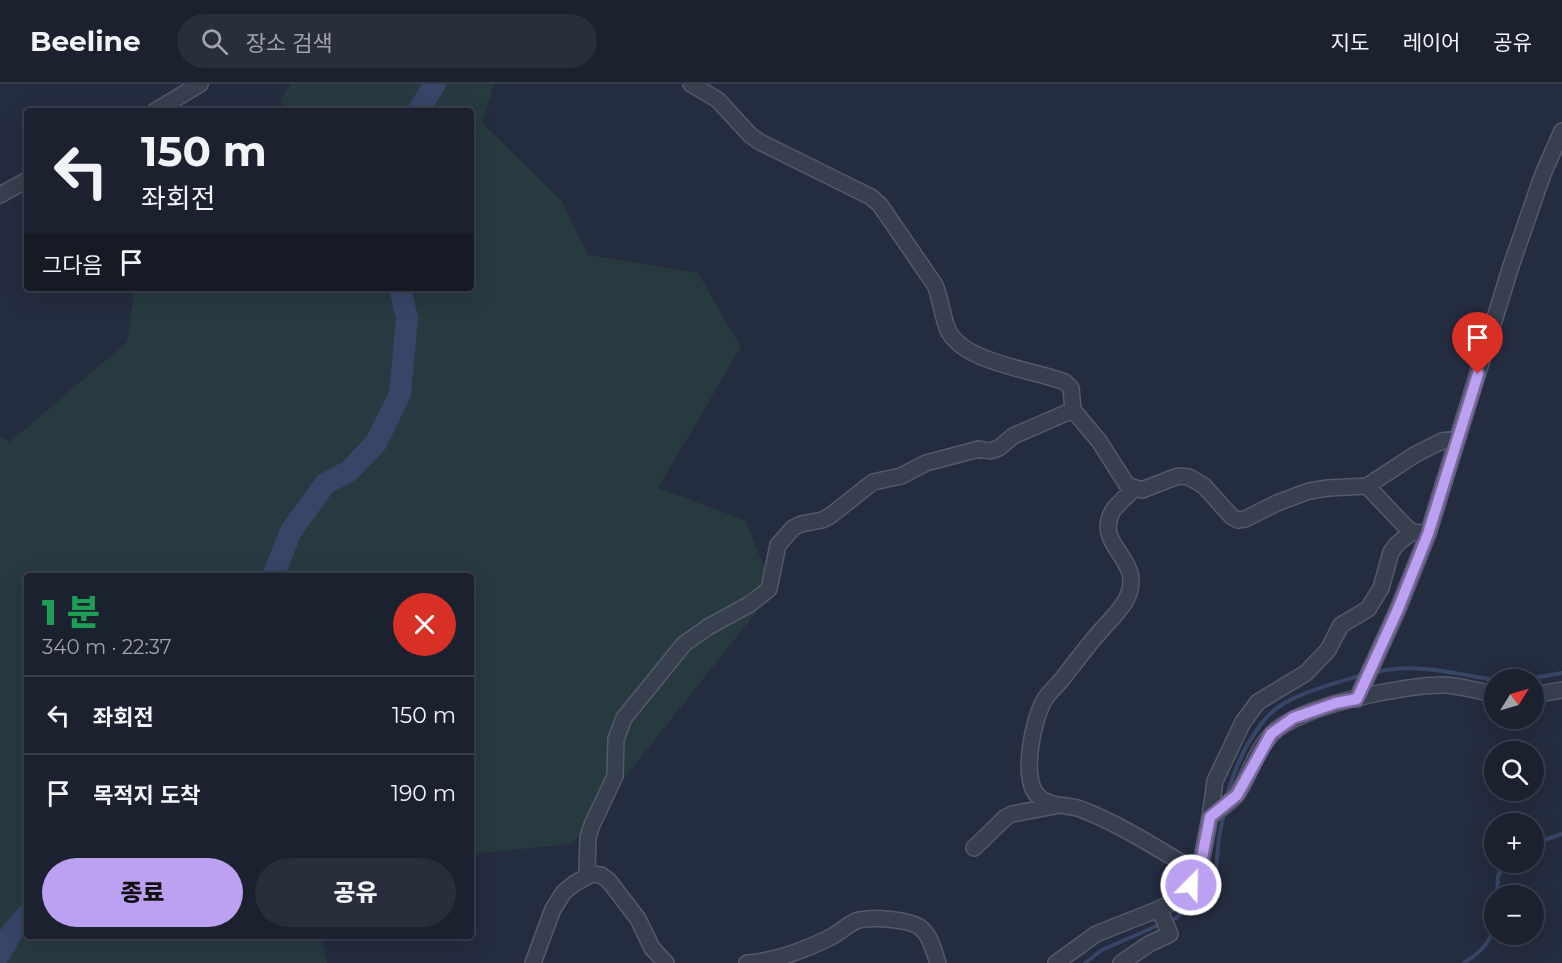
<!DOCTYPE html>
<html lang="ko">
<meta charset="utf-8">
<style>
body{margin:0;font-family:Montserrat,"Noto Sans KR",sans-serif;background:#282e3b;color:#f1f3f6;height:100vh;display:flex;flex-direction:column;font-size:22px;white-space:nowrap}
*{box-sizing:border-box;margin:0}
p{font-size:20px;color:#a0a3aa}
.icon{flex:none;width:33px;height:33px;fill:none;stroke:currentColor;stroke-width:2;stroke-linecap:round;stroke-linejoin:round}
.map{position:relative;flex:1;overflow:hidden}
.panel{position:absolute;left:24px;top:489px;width:450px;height:366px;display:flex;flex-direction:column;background:#1b212f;border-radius:6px;box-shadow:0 6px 24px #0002,0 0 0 2px #393e4b}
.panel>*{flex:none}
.guide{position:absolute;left:24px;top:24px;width:450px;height:183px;border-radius:6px;box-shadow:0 6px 24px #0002,0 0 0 2px #393e4b;background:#1b212f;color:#f1f3f6;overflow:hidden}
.needle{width:39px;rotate:53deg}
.fabs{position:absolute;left:1484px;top:585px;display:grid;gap:12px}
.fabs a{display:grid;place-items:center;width:60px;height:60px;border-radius:50%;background:#1b212f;box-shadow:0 6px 24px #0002,0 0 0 2px #393e4b;font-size:30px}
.pin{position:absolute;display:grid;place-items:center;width:51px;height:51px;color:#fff;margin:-62px -26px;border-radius:50% 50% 50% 0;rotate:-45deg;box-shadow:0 0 6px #0007}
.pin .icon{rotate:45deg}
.me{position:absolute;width:66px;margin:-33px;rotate:23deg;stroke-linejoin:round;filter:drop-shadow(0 0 4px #0008)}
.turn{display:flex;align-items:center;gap:21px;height:126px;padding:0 18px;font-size:27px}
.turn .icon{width:78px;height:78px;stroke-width:2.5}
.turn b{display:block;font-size:42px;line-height:51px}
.then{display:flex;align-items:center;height:57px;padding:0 18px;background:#0003;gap:12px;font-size:22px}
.round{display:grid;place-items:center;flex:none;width:63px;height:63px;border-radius:32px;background:#282e3b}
.summary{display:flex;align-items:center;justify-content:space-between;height:102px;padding:0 18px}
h1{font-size:36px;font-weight:800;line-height:45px;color:#1e9e55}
.primary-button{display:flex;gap:12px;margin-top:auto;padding:12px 18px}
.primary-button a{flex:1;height:69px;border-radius:36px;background:#bca0f2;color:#111;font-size:24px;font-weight:800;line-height:69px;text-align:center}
.primary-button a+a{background:#282e3b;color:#f1f3f6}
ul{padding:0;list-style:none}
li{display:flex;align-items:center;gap:18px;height:78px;padding:0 18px;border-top:2px solid #393e4b}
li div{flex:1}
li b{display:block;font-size:22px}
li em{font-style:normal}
header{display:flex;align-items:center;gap:36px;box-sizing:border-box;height:84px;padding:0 30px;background:#1b212f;border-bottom:2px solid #393e4b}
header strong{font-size:28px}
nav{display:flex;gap:33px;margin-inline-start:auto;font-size:21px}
.search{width:420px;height:54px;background:#282e3b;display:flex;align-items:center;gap:15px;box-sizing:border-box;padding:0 21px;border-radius:33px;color:#a0a3aa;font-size:22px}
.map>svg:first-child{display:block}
</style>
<header>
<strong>Beeline</strong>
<div class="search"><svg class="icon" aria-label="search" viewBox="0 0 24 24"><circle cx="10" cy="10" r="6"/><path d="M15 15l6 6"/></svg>장소 검색</div>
<nav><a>지도</a><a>레이어</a><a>공유</a></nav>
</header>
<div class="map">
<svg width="1562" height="879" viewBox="0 0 1562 879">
<rect width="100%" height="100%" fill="#242c3f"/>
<path fill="#263a40" d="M 291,0 L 494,0 L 482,39 L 562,117 L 588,171 L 698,189 L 741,263 L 658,404 L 745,436 L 774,506 L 572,760 L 471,770 L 471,492 L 27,492 L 27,852 L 321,852 L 327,879 L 0,879 L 0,353 L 10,358 L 127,258 L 135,204 L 471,204 L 471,27 L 284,27 L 280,16 Z"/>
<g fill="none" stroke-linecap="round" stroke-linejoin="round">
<path stroke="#374567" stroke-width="4" d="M 1373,589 C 1413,578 1454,589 1494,596
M 1522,596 L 1562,589
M 1227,713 C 1231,696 1237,681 1245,665 C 1252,653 1259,641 1269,631 C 1289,610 1336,599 1363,591
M 1533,760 L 1562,750
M 1497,812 L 1498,792 L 1505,778
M 1168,837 L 1176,834 L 1215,796 L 1219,753 L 1224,729
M 1085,879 L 1102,866 L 1161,840
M 1464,879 C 1478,870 1491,859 1494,843"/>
<path stroke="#374567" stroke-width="22" d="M 418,27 L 435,0
M 273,492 L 291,447 L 325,400 L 349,387 L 376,359 L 400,310 L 407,234 L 400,204
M 0,870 L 12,848 L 27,831"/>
<g stroke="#535a6a" stroke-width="18">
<path id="minor" d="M 691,0 L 718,16 L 750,51 L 760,58 L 871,113 L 880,121 L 935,201 C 941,215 942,232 948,246 C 963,279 1035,286 1065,298 L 1071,304 L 1073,326 L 1099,357 L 1127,401 L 1142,406 L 1178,392 L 1189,393 L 1204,402 L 1232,433 L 1238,436 L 1245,435 L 1277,419 L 1309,407 L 1328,404 L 1367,402 L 1416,370 L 1442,357 L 1457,355
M 155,27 L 200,0
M 0,111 L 27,96
M 1367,402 L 1406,443 L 1412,448 L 1423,449
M 1134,405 C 1127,412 1117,420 1112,428 C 1094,464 1147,475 1126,516 C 1118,530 1107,539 1097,551 C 1085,565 1074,580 1063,594 C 1058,601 1050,607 1045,615 C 1033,634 1021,693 1037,711 C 1050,725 1067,719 1083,726 C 1124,742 1161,767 1199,789
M 1533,611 L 1562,606
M 1357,615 L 1398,525 L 1428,450 L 1511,182 L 1543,90 L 1562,47
M 1210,733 C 1219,726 1231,718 1238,709 C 1250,690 1256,666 1272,650 C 1297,622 1407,600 1445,601 C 1461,602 1478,607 1494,610
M 974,764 L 1005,734 L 1012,730 L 1055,722
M 587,788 L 588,753 L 592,741 L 615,692 L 616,655 L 624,634 L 684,560 L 708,543 L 750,520 L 769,505 L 778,461 L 793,444 L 801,440 L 822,436 L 830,432 L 873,398 L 901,392 L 926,379 L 979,365 L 990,367 L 999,364 L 1013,352 L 1073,326
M 533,879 L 553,825 L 564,808 L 575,799 L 592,790 L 601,791 L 609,797 L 638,835 L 652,864 L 666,879
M 747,879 C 776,877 805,866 831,853 C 841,848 848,839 859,836 C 874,833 911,835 922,845 C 931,853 934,868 938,879
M 1056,879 L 1096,850 L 1159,825 L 1183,813 L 1199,789 L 1210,733 L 1215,697 L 1243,638 L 1258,618 L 1306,589 L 1328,566 L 1341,541 L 1368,525 L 1381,504 L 1391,468 L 1397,460 L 1412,448
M 1121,879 L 1149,860 L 1170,850 L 1159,825"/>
</g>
<use href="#minor" stroke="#383f4f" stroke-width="15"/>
</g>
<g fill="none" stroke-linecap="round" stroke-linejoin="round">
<g stroke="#7a689d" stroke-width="15">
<path id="route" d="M 1191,801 L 1199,789 L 1210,733 L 1237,711 L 1271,650 L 1293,634 L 1336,619 L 1357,615 L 1398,525 L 1428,450 L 1478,290"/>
</g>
<use href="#route" stroke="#bca0f2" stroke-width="10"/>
</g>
</svg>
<div class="fabs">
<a><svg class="needle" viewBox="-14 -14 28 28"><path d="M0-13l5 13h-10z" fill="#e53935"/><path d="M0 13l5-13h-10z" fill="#a0a3aa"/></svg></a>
<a><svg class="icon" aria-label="search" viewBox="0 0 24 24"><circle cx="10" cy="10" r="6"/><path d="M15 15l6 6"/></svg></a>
<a>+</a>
<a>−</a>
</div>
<div class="pin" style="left:1478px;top:290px;background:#d93025"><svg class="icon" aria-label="arrive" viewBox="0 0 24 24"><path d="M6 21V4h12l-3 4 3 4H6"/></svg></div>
<svg class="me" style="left:1191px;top:801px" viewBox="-20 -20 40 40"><circle r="17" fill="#bca0f2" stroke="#fff" stroke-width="3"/><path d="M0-11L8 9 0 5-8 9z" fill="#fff"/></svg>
<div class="guide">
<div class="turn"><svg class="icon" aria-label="left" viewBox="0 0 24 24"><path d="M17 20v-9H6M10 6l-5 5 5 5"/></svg><div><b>150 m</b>좌회전</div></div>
<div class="then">그다음<svg class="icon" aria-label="arrive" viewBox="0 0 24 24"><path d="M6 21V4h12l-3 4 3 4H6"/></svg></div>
</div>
<section class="panel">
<div class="summary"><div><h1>1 분</h1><p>340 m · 22:37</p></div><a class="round" style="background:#d93025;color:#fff"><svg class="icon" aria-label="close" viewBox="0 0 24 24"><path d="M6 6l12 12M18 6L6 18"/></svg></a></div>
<ul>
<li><svg class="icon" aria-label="left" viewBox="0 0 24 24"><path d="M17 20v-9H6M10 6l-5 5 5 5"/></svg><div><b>좌회전</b></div><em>150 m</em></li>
<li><svg class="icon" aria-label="arrive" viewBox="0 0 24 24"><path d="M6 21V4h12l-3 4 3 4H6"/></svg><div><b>목적지 도착</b></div><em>190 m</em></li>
</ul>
<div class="primary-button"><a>종료</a><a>공유</a></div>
</section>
</div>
